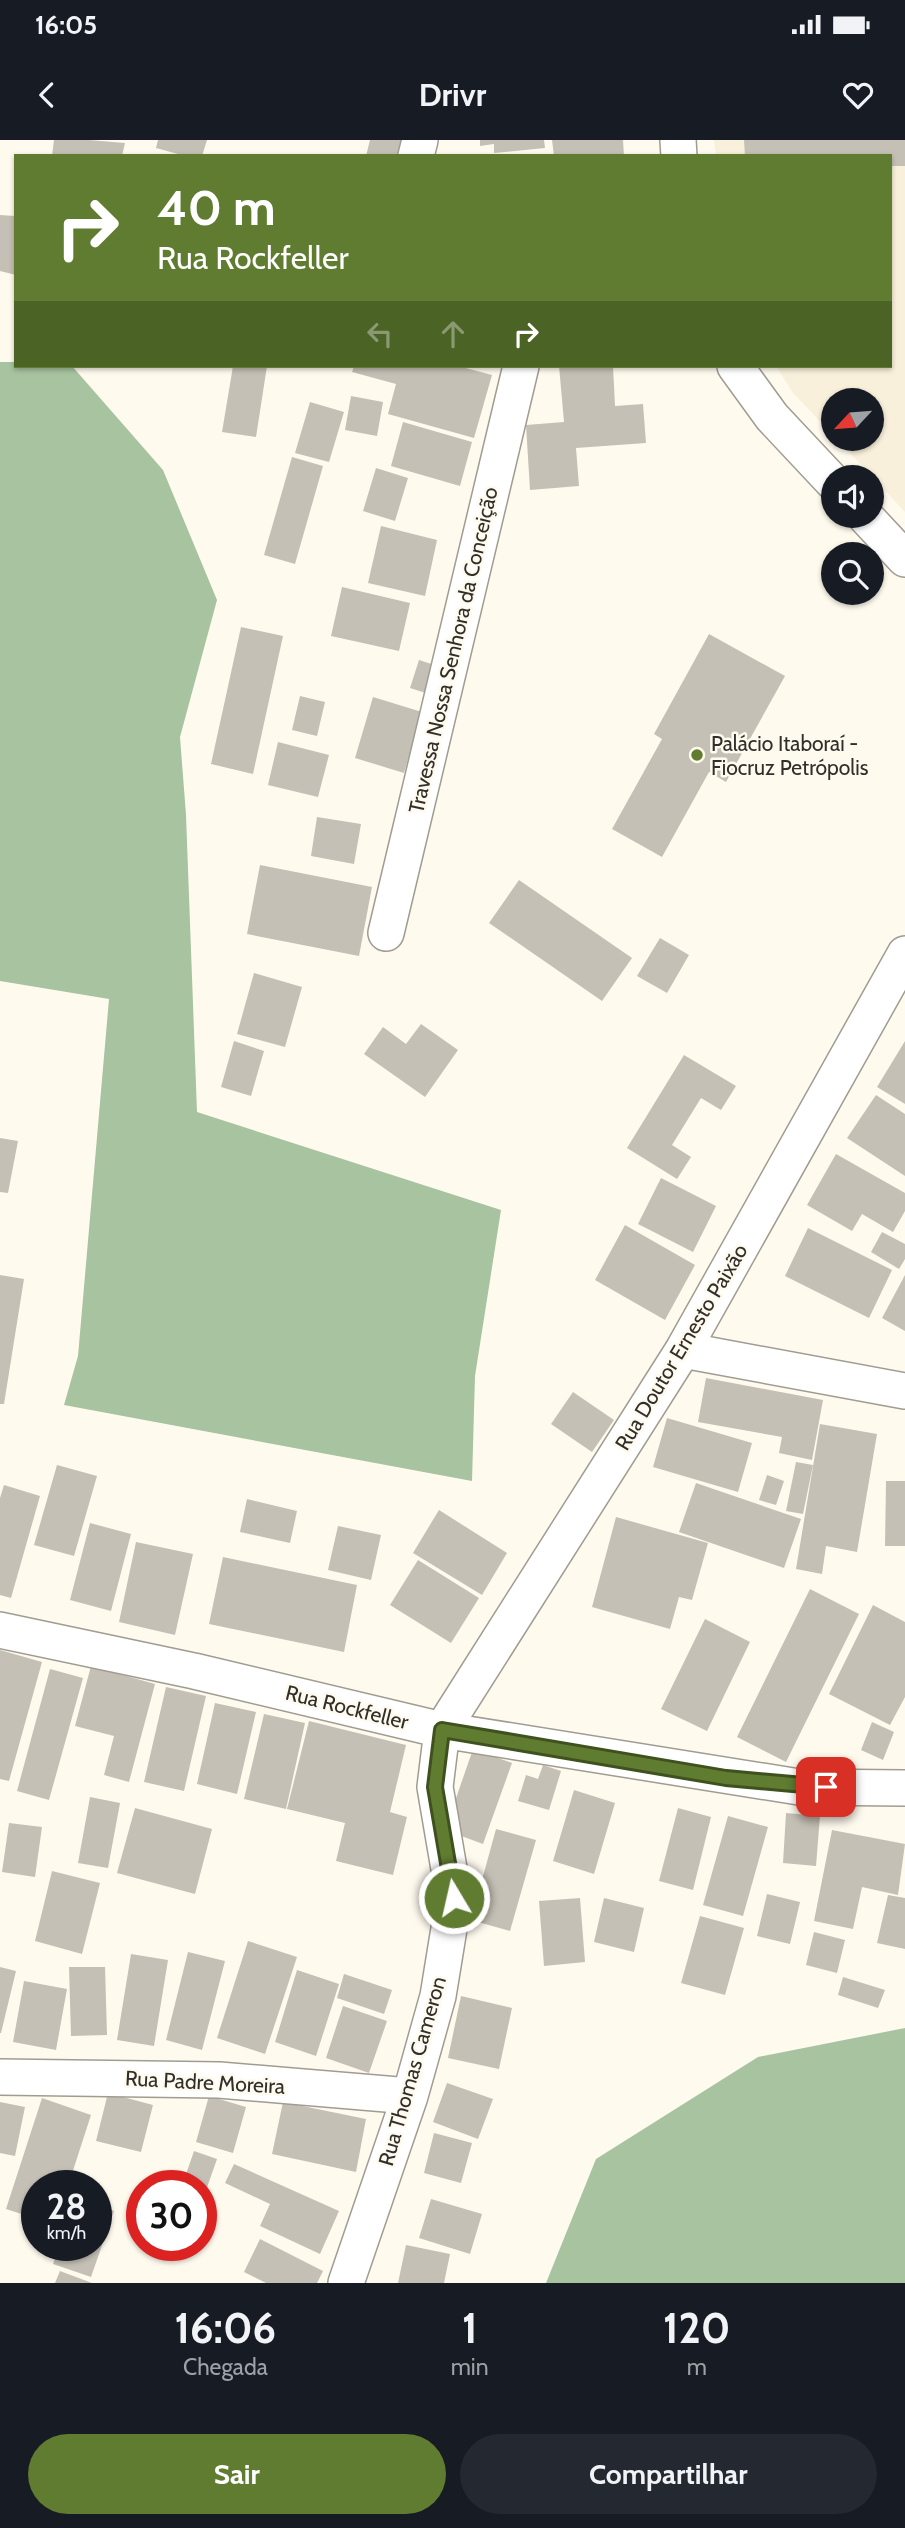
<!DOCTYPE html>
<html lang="pt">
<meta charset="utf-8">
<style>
body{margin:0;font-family:Cabin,sans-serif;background:#242831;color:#f1f3f6;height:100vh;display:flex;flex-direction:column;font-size:26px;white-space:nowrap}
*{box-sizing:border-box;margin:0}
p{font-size:23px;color:#9ea1a6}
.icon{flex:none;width:38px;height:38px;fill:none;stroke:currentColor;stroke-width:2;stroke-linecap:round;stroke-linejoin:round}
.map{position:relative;height:2143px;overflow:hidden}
.side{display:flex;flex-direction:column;background:#171b24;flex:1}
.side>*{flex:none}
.top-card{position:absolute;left:14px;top:14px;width:878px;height:214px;border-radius:0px;box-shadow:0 2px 5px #0004;background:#607c30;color:#fff;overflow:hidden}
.needle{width:46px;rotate:244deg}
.fabs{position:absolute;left:821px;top:248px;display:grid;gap:14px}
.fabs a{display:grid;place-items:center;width:63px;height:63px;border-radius:50%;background:#171b24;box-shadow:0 2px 5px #0004;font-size:35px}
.speed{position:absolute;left:21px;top:2030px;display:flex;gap:14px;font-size:35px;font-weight:700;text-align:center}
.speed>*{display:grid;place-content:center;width:91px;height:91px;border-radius:50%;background:#171b24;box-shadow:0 2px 5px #0004;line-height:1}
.speed small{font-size:18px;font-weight:400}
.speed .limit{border:10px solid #d22;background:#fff;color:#111}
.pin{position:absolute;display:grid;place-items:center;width:60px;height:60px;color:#fff;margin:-30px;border-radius:14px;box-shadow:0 4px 10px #0006}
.me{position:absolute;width:77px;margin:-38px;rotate:351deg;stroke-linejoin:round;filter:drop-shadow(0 0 5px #0008)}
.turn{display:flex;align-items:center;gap:24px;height:147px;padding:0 28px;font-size:32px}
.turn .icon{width:91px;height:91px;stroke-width:2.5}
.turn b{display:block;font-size:49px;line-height:60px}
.lanes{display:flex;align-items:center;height:66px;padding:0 28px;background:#0003;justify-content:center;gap:35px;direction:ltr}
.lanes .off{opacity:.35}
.eta{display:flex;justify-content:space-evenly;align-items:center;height:119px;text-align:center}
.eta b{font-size:42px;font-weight:700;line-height:49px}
.button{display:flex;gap:14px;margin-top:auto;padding:14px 28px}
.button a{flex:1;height:80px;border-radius:42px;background:#607c30;color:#fff;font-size:28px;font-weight:700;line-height:80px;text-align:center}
.button a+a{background:#242831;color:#f1f3f6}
.status{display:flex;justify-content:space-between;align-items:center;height:49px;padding:0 35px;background:#171b24;direction:ltr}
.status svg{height:19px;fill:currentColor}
header{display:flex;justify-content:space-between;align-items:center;height:91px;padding:0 28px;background:#171b24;font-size:32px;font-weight:700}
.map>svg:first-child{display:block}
</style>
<div class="status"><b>16:05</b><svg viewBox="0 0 49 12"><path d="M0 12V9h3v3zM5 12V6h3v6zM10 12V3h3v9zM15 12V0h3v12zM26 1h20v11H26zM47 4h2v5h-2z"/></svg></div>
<header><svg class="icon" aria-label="back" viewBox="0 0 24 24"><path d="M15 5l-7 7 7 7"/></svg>Drivr<svg class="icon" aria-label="heart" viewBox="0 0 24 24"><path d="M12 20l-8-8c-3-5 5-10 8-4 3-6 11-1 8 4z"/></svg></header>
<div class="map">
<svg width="905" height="2143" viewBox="0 0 905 2143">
<rect width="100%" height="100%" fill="#fffaee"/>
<path fill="#f8f0da" d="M 714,0 L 905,0 L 905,372 L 837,299 L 872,299 L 872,261 L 833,261 L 833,295 L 793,253 L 776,226 L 891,226 L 891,16 L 716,16 Z"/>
<path fill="#a8c39f" d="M 0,222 L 16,222 L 16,226 L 72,226 L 163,330 L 217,460 L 180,597 L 186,675 L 197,972 L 501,1070 L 475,1236 L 472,1341 L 64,1265 L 78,1216 L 109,859 L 0,841 Z
M 905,1888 L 905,2143 L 546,2143 L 596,2019 L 758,1917 Z"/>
<path fill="#c5c0b5" d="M 54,0 L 89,0 L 125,3 L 122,16 L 52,16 Z
M 158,0 L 207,0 L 202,16 L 185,16 L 156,8 Z
M 370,0 L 411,0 L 408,16 L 366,16 Z
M 480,0 L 544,0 L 545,8 L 494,13 L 494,4 L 480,6 Z
M 552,0 L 623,0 L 624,16 L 554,16 Z
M 744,0 L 905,0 L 905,26 L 891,26 L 891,16 L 745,16 Z
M 0,75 L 16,76 L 16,135 L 0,131 Z
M 233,226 L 267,226 L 256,297 L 222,292 Z
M 354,226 L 458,226 L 492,235 L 474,298 L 388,274 L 396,244 L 352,232 Z
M 559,226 L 613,226 L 615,266 L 643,264 L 646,303 L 576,308 L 579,346 L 530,350 L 526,285 L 564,282 Z
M 351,256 L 383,262 L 377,296 L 345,290 Z
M 310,262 L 344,272 L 329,322 L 295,313 Z
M 403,282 L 472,302 L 460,346 L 391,326 Z
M 292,317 L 323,326 L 295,424 L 264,415 Z
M 376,328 L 408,338 L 395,381 L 363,371 Z
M 381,386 L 437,400 L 425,456 L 368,443 Z
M 342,447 L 410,463 L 399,511 L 331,496 Z
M 241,487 L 283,496 L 253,634 L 211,624 Z
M 709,494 L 785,536 L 726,642 L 709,632 L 662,717 L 612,689 L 662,599 L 654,594 Z
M 419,520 L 447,529 L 438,557 L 410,548 Z
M 300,556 L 325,562 L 317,596 L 292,590 Z
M 373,557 L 422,572 L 404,633 L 355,618 Z
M 278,602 L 329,615 L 318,657 L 268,645 Z
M 317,677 L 361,684 L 354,724 L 311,716 Z
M 260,725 L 372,747 L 359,816 L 247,794 Z
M 519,740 L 632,818 L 602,861 L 489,783 Z
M 660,798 L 689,815 L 667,853 L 637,836 Z
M 254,833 L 302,847 L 285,907 L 237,894 Z
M 421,884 L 458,910 L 425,957 L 364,914 L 383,887 L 406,904 Z
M 234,901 L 264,911 L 251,956 L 221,947 Z
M 905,901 L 905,964 L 877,947 Z
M 684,915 L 736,946 L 721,970 L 701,958 L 672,1005 L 691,1017 L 677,1039 L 627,1008 Z
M 876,955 L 905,974 L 905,1036 L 847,998 Z
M 0,998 L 18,1001 L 8,1053 L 0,1052 Z
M 836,1014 L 905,1053 L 905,1071 L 893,1092 L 862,1074 L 852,1091 L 807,1065 Z
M 661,1038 L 716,1066 L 693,1112 L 638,1084 Z
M 625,1085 L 695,1125 L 665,1180 L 595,1140 Z
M 808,1088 L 892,1130 L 869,1178 L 785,1136 Z
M 882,1092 L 905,1104 L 905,1119 L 899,1129 L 871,1112 Z
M 0,1135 L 24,1139 L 4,1264 L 0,1264 Z
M 905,1135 L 905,1191 L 882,1178 Z
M 706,1238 L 823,1260 L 812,1320 L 779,1313 L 782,1297 L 698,1282 Z
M 573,1252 L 614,1280 L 592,1312 L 551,1284 Z
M 667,1278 L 752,1303 L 738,1352 L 653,1327 Z
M 820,1284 L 877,1294 L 857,1412 L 826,1406 L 822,1434 L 796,1429 Z
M 796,1322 L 813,1325 L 803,1374 L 786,1371 Z
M 57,1325 L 97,1336 L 74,1416 L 34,1405 Z
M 767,1335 L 784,1341 L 776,1365 L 759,1360 Z
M 886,1341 L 905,1341 L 905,1406 L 885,1406 Z
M 696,1343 L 801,1379 L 784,1428 L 679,1392 Z
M 4,1345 L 40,1356 L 11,1458 L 0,1455 L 0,1358 Z
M 247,1359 L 297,1371 L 290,1403 L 240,1392 Z
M 439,1370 L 507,1413 L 482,1455 L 413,1413 Z
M 616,1377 L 708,1403 L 692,1460 L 679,1457 L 670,1489 L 592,1467 Z
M 90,1383 L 131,1394 L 111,1471 L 70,1460 Z
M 338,1386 L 381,1395 L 371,1440 L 328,1430 Z
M 136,1402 L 193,1414 L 175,1495 L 119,1482 Z
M 223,1417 L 357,1445 L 344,1512 L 209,1484 Z
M 418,1420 L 479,1458 L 451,1503 L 390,1465 Z
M 810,1449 L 859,1474 L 786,1622 L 737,1597 Z
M 873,1465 L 905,1482 L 905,1557 L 890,1585 L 829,1554 Z
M 705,1479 L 750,1502 L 707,1591 L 661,1569 Z
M 0,1510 L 42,1522 L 9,1641 L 0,1639 Z
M 91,1526 L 155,1544 L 129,1642 L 104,1635 L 114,1596 L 75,1586 Z
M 50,1529 L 83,1538 L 49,1660 L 17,1651 Z
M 166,1547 L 206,1556 L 184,1651 L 144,1642 Z
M 215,1563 L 256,1572 L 237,1654 L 197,1644 Z
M 264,1574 L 305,1583 L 286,1669 L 244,1659 Z
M 309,1581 L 406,1605 L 390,1672 L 407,1677 L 393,1735 L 336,1721 L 345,1683 L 287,1669 Z
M 872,1582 L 894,1592 L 883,1620 L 861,1610 Z
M 473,1609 L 512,1623 L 483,1704 L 445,1690 Z
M 543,1625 L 561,1631 L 549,1670 L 518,1661 L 526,1635 L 538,1639 Z
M 574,1650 L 615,1663 L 594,1734 L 553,1721 Z
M 90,1657 L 120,1663 L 108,1728 L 78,1723 Z
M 135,1668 L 212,1689 L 195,1754 L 117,1733 Z
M 678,1668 L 711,1677 L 693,1750 L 659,1741 Z
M 786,1673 L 820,1676 L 816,1726 L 783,1723 Z
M 728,1676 L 768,1687 L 743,1776 L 703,1765 Z
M 9,1683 L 42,1687 L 35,1737 L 2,1732 Z
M 496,1689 L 536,1700 L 510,1791 L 471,1780 Z
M 832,1690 L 905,1704 L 898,1755 L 862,1747 L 853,1789 L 814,1781 Z
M 52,1731 L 100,1743 L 82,1814 L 35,1801 Z
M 767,1754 L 800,1762 L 790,1804 L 757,1796 Z
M 888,1755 L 905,1758 L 905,1809 L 877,1803 Z
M 580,1758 L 585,1822 L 544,1826 L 539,1761 Z
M 604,1758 L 644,1768 L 634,1812 L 594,1802 Z
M 700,1776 L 744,1788 L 725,1855 L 681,1843 Z
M 814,1792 L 845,1800 L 837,1833 L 806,1825 Z
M 248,1801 L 297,1817 L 265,1914 L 217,1898 Z
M 188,1812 L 225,1821 L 202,1910 L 166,1900 Z
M 131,1814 L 168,1820 L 154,1906 L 117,1900 Z
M 0,1827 L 16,1831 L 1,1893 L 0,1893 Z
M 69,1827 L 105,1827 L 107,1895 L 71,1896 Z
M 297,1830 L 339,1844 L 316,1916 L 275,1902 Z
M 344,1834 L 392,1850 L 384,1874 L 337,1858 Z
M 843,1837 L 885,1850 L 878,1868 L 838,1855 Z
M 24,1841 L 67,1849 L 56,1910 L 13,1902 Z
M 461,1856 L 512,1868 L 499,1929 L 448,1918 Z
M 343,1866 L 387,1881 L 369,1933 L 326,1918 Z
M 447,1943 L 493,1959 L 478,1999 L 433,1982 Z
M 108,1953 L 153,1965 L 141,2012 L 96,2001 Z
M 209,1956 L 246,1967 L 233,2013 L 196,2002 Z
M 42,1958 L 91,1975 L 68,2046 L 37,2046 L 37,2079 L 6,2069 Z
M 0,1962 L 25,1967 L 15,2016 L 0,2013 Z
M 283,1962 L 366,1979 L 356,2032 L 272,2014 Z
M 434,1993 L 472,2003 L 461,2043 L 424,2033 Z
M 194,2011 L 217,2019 L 204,2056 L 201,2046 L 182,2046 Z
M 234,2024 L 339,2071 L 320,2114 L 260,2086 L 270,2064 L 225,2043 Z
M 431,2059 L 482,2074 L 470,2114 L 419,2098 Z
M 96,2065 L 114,2071 L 91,2137 L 53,2124 L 60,2105 L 96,2105 Z
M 260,2099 L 323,2131 L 317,2143 L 266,2143 L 244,2132 Z
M 406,2105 L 450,2114 L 444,2143 L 398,2143 Z
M 60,2131 L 92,2143 L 55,2143 Z"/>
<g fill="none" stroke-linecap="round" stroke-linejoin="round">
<g stroke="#a19c91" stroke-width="38">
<path id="minor" d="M 678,0 L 679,16
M 416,16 L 420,0
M 735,226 L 772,277 L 833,342
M 865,376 L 905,419
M 386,793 L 521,226
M 683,1210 L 905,1251
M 0,1490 L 194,1531 L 442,1590 L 799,1647 L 905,1648
M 0,1937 L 219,1940 L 410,1956
M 346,2143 L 410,1956 L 438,1856 L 454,1758 L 435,1647 L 442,1590 L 683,1210 L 905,814"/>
</g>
<use href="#minor" stroke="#fff" stroke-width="35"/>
</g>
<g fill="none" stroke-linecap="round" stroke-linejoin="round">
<g stroke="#3e511f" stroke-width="18">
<path id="route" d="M 454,1758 L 435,1647 L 442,1590 L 726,1638 L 826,1647"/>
</g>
<use href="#route" stroke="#607c30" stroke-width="12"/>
</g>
<circle fill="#607c30" stroke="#fffaee" stroke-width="2.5" cx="697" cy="615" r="7"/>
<g text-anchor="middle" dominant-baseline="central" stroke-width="5" stroke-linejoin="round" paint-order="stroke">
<g font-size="21" fill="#312f2b" stroke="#fffaee">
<text transform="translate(453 510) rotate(-77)">Travessa Nossa Senhora da Conceição</text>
<text transform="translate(681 1207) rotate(-59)">Rua Doutor Ernesto Paixão</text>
<text transform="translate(347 1567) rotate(14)">Rua Rockfeller</text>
<text transform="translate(412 1931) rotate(-74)">Rua Thomas Cameron</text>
<text transform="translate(205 1942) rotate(3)">Rua Padre Moreira</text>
</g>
<g font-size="21" fill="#312f2b" stroke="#fffaee" text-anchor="start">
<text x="711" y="603">Palácio Itaboraí -<tspan x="711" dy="24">Fiocruz Petrópolis</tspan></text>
</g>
</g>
</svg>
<div class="fabs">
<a><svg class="needle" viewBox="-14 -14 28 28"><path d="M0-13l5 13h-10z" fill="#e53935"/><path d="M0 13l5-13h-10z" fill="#9ea1a6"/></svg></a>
<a><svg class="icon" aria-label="sound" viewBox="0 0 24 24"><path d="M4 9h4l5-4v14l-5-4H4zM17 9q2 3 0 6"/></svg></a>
<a><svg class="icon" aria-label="search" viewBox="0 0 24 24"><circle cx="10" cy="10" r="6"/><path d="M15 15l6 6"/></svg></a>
</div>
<div class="speed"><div>28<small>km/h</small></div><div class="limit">30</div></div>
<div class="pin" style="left:826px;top:1647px;background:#d93025"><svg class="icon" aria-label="arrive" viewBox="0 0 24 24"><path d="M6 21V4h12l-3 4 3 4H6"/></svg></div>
<svg class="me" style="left:454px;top:1758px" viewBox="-20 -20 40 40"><circle r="17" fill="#607c30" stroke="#fff" stroke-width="3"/><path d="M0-11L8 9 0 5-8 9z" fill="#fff"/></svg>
<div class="top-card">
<div class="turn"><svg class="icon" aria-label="right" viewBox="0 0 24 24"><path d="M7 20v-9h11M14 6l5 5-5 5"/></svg><div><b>40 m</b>Rua Rockfeller</div></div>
<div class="lanes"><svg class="icon off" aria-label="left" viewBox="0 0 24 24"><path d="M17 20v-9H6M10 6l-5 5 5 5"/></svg><svg class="icon off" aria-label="ahead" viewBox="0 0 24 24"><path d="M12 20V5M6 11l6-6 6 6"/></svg><svg class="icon" aria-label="right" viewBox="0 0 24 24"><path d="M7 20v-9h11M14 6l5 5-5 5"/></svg></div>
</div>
</div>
<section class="side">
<div class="eta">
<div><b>16:06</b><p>Chegada</p></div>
<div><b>1</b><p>min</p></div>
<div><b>120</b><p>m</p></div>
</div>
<div class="button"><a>Sair</a><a>Compartilhar</a></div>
</section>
